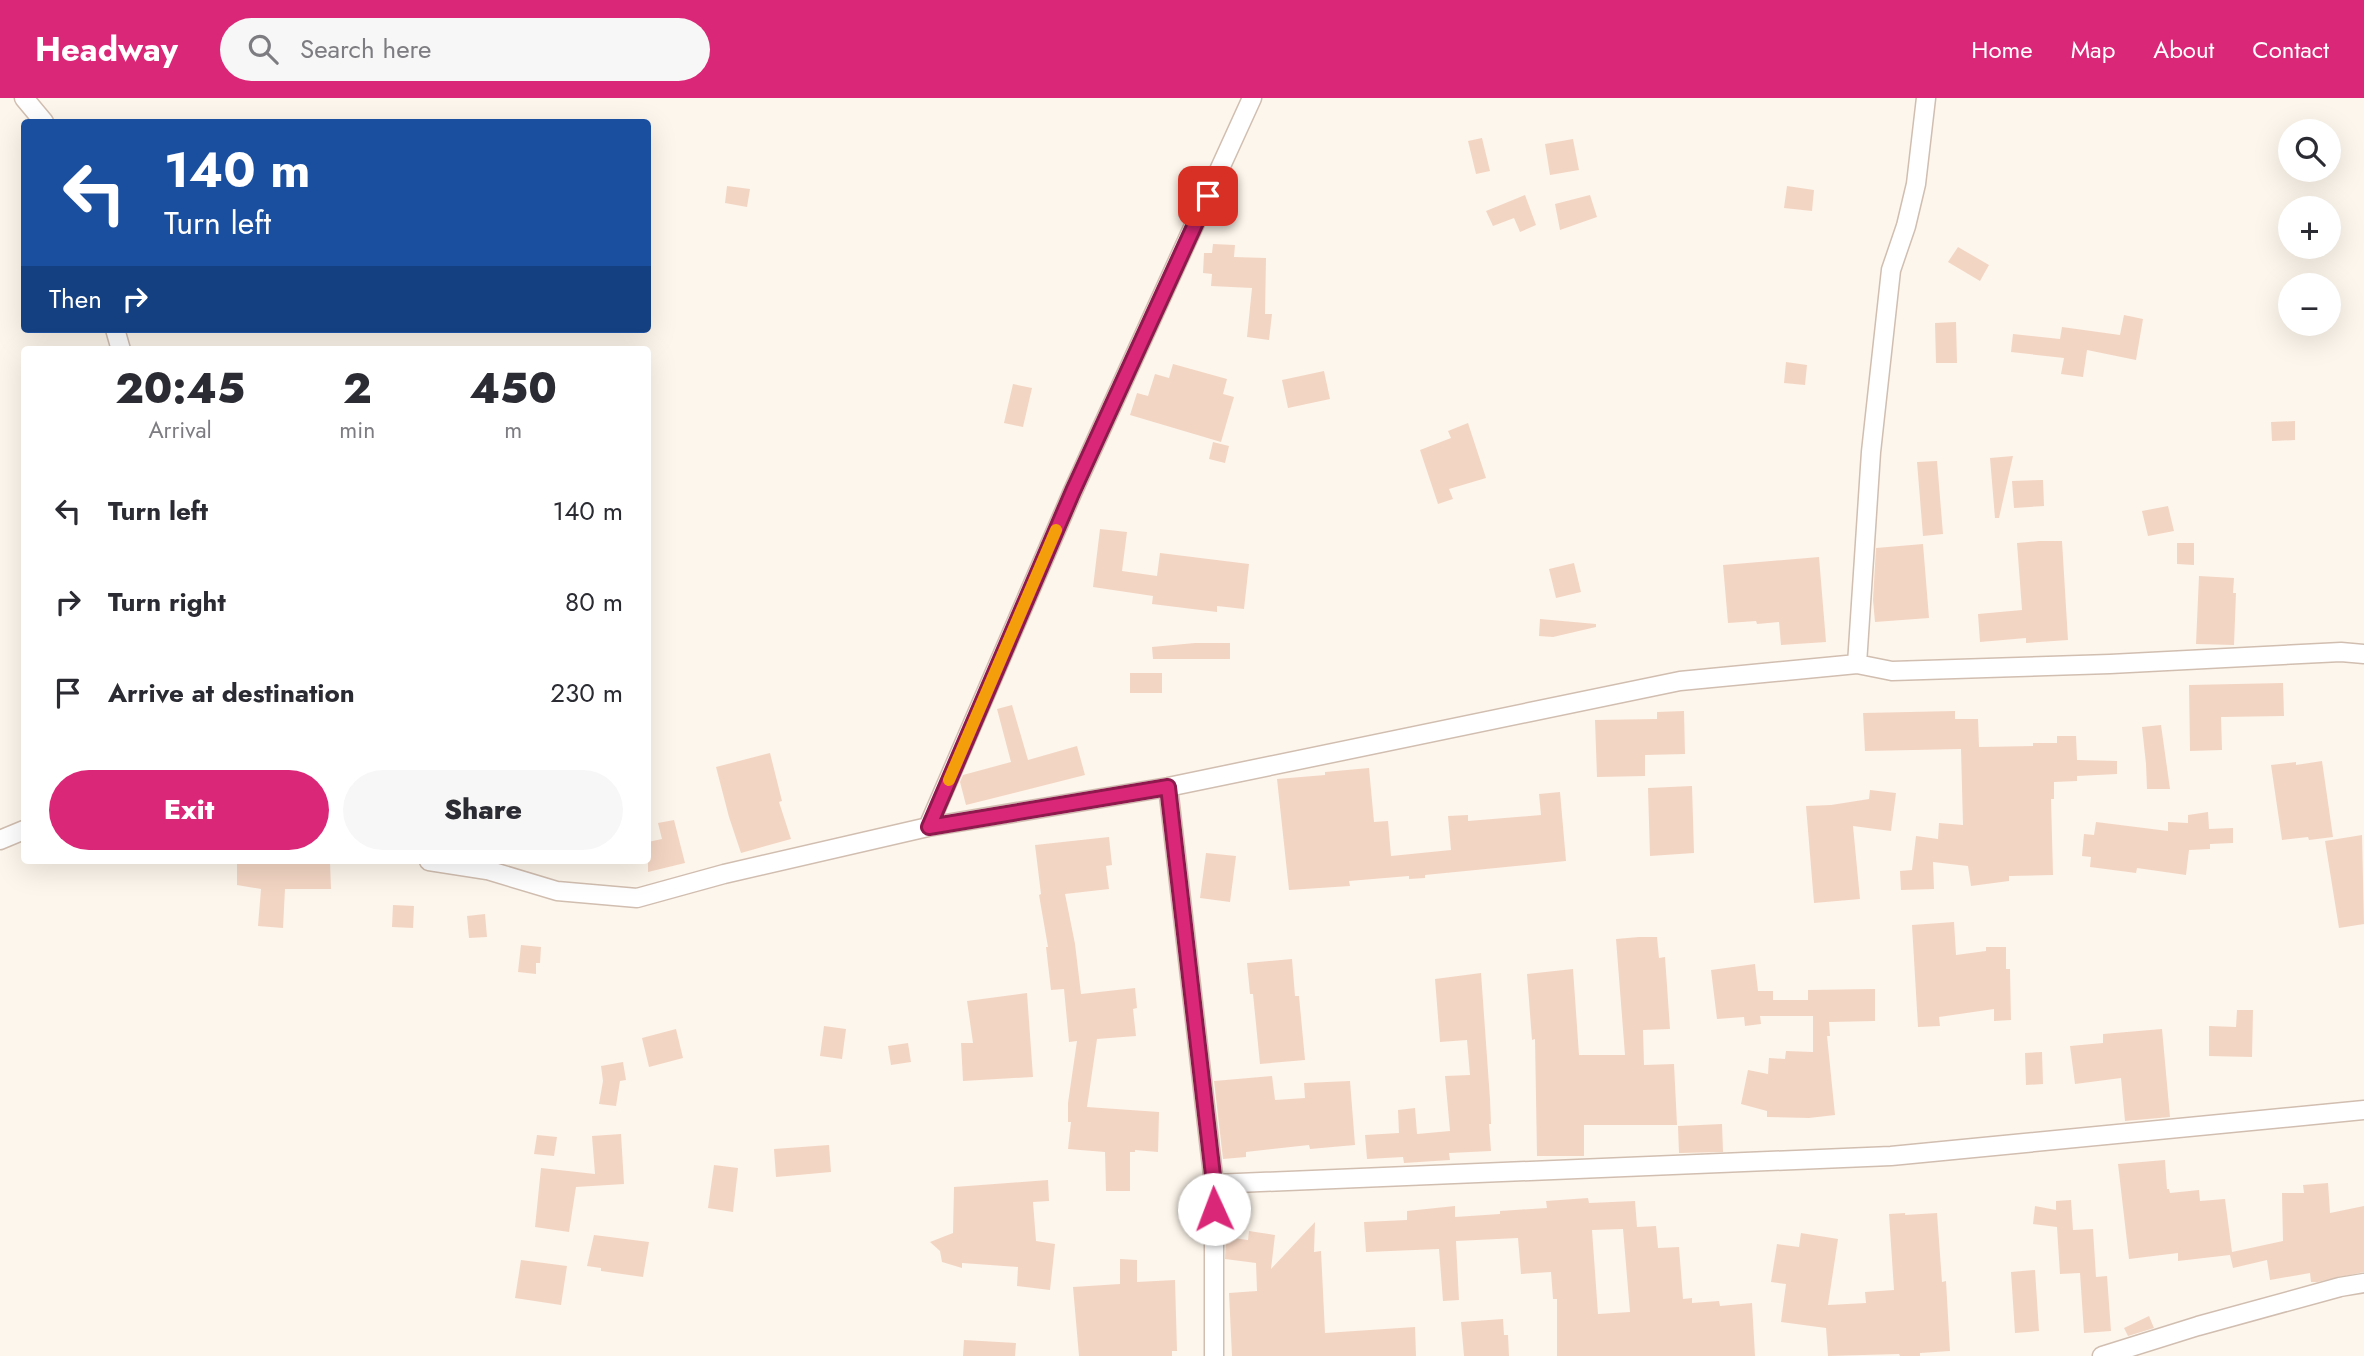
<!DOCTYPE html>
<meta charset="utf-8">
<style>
body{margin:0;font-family:Jost,sans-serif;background:#f7f7f7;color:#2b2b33;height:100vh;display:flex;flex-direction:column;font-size:26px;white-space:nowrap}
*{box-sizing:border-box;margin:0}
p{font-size:23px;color:#7c7c81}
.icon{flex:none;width:38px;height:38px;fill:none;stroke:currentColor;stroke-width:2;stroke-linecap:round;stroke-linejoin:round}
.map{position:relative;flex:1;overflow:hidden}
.side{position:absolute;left:21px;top:248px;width:630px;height:518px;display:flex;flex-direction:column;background:#fff;border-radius:7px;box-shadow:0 7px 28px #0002}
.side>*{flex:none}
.banner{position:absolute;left:21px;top:21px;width:630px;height:214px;border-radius:7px;box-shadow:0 7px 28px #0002;background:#1a4fa0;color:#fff;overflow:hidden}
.controls{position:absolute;left:2278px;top:21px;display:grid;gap:14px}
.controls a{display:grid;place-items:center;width:63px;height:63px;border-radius:50%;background:#fff;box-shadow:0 7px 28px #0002;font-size:35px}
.pin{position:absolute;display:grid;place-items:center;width:60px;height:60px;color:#fff;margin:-30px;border-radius:14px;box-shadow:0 4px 10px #0006}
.me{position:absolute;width:77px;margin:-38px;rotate:358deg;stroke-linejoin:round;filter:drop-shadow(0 0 5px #0008)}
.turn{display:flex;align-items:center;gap:24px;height:147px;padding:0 28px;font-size:32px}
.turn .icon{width:91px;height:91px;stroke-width:2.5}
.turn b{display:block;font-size:49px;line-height:60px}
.then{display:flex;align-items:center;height:66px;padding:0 28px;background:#0003;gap:14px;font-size:26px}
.eta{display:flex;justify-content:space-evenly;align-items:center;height:119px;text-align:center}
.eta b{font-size:42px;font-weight:800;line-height:49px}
.cta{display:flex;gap:14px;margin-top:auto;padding:14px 28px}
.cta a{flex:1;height:80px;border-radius:42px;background:#db2777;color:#fff;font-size:28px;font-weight:800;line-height:80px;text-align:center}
.cta a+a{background:#f7f7f7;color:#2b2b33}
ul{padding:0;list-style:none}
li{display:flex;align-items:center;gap:21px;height:91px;padding:0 28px}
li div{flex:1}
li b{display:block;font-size:26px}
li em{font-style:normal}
header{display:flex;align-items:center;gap:42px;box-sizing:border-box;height:98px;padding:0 35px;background:#db2777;color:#fff}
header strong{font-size:33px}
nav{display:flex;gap:38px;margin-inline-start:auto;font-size:24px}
.search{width:490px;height:63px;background:#f7f7f7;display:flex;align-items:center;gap:18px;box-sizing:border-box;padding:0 24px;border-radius:38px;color:#7c7c81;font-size:26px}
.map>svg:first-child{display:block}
</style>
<header>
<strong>Headway</strong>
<div class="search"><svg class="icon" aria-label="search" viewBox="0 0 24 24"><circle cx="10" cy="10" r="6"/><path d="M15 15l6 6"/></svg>Search here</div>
<nav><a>Home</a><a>Map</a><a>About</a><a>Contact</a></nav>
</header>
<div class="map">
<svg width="2364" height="1258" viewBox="0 0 2364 1258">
<rect width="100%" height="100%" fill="#fdf6ec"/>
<path fill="#f3d5c3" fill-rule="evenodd" d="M 1482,40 L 1490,73 L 1476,76 L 1468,43 Z
M 1573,41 L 1579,72 L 1550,77 L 1545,46 Z
M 727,88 L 750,91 L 747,109 L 725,105 Z
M 1787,88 L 1814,92 L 1812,113 L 1784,110 Z
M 1525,97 L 1536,127 L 1520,134 L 1514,120 L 1493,128 L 1486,113 Z
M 1590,97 L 1597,119 L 1560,132 L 1555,106 Z
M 1213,146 L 1235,147 L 1234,159 L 1266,160 L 1265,216 L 1272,216 L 1269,242 L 1247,239 L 1252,190 L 1211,188 L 1212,176 L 1203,175 L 1204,155 L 1212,155 Z
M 1958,149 L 1989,167 L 1980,183 L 1948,164 Z
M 2124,217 L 2143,221 L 2136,262 L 2087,252 L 2083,279 L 2061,276 L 2064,260 L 2011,254 L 2013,236 L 2060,241 L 2062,229 L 2120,237 Z
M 1956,224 L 1957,265 L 1936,265 L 1935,225 Z
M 1786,264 L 1807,267 L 1805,287 L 1784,285 Z
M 1173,266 L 1227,281 L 1223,296 L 1234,299 L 1221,344 L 1130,317 L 1137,295 L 1148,298 L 1155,276 L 1169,280 Z
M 1324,273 L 1330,301 L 1288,310 L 1282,282 Z
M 1013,286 L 1032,290 L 1023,329 L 1004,325 Z
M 2295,323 L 2295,342 L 2272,343 L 2271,324 Z
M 1468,325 L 1486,380 L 1449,391 L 1453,401 L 1438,406 L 1420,352 L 1451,340 L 1448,333 Z
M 1213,344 L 1229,348 L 1225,365 L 1209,361 Z
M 2013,358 L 1999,420 L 1995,420 L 1990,360 Z
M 1937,363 L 1943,436 L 1923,438 L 1917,364 Z
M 2043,382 L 2044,408 L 2014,410 L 2012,383 Z
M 2168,408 L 2174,433 L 2148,438 L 2142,413 Z
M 1100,431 L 1127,434 L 1122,473 L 1157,478 L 1160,455 L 1249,466 L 1244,511 L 1217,508 L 1217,514 L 1152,506 L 1153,498 L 1093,489 Z
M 2039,443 L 2062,443 L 2068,542 L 2026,545 L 2026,540 L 1980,544 L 1978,516 L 2022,512 L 2017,445 Z
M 2177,445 L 2194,445 L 2194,467 L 2177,466 Z
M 1923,446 L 1929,520 L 1875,524 L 1873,502 L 1876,450 Z
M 1819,459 L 1826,544 L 1781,547 L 1779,524 L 1757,526 L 1756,523 L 1728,525 L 1723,467 Z
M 1574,465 L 1581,494 L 1556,500 L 1549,471 Z
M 2199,478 L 2234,480 L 2233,495 L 2236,495 L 2234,547 L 2196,546 Z
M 1540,521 L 1596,526 L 1596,529 L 1553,539 L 1539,538 Z
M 1195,545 L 1230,545 L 1230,561 L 1153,561 L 1152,549 Z
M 1130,575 L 1162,575 L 1162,595 L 1130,595 Z
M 2283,585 L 2284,618 L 2221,619 L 2222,652 L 2190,653 L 2189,587 Z
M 1012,607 L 1028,662 L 1077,648 L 1085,677 L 966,707 L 960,684 L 963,677 L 1011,664 L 997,611 Z
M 1684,613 L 1685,656 L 1645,657 L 1645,678 L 1597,679 L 1595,622 L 1657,621 L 1657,614 Z
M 1955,613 L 1955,621 L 1978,621 L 1979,649 L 2033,648 L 2033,645 L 2057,645 L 2057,638 L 2076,638 L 2077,662 L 2117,663 L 2117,676 L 2077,678 L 2077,683 L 2054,684 L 2054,701 L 2051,701 L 2053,777 L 2009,778 L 2009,783 L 1971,788 L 1968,768 L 1933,764 L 1934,791 L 1901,792 L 1900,773 L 1912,772 L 1916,738 L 1938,741 L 1939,725 L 1963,727 L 1961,651 L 1865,653 L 1863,615 Z
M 2161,627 L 2170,691 L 2147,691 L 2146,666 L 2142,629 Z
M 770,655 L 782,703 L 779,704 L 791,741 L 741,755 L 729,719 L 716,669 Z
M 2322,663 L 2333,739 L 2309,742 L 2308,739 L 2282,742 L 2271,667 L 2296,664 L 2296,667 Z
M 1369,670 L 1374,724 L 1388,723 L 1391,758 L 1451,752 L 1448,718 L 1468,717 L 1468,723 L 1541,717 L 1539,696 L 1560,694 L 1566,763 L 1425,777 L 1425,780 L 1409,781 L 1409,778 L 1349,783 L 1350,788 L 1289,792 L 1277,681 L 1325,677 L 1325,674 Z
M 1692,688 L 1694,755 L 1650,758 L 1648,690 Z
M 1870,692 L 1896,695 L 1891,733 L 1853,728 L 1860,801 L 1814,805 L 1806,708 L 1831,707 L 1869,701 Z
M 2208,714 L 2209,731 L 2233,730 L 2233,745 L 2210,746 L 2210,751 L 2189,752 L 2186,777 L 2137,770 L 2136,775 L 2090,769 L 2091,759 L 2082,758 L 2084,736 L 2094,737 L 2096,724 L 2168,733 L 2168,724 L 2188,725 L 2188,717 Z
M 674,722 L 685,765 L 648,774 L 648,744 L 662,741 L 658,725 Z
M 2362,737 L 2364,826 L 2339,830 L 2325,743 Z
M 1109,739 L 1112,767 L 1106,768 L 1109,791 L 1065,796 L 1075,846 L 1081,896 L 1135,890 L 1137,910 L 1133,911 L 1136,938 L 1097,941 L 1087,1009 L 1159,1014 L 1158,1054 L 1135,1052 L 1135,1054 L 1130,1054 L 1130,1093 L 1106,1093 L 1105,1054 L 1068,1051 L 1071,1024 L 1068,1024 L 1068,1005 L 1077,943 L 1069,944 L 1064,891 L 1051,892 L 1046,849 L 1048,849 L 1039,797 L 1041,796 L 1035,747 Z
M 1206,755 L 1236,758 L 1230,804 L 1200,800 Z
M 237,763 L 330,763 L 331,791 L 285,791 L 283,830 L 258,828 L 261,791 L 237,787 Z
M 393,807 L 414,808 L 413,830 L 392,829 Z
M 485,816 L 487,839 L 469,840 L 467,818 Z
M 1954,824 L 1956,857 L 1986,853 L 1986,849 L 2006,849 L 2006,871 L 2010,871 L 2011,922 L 1994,923 L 1994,911 L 1939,919 L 1940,928 L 1918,929 L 1912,827 Z
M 1639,839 L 1657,839 L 1659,860 L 1665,859 L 1670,931 L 1643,932 L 1644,967 L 1674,966 L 1677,1027 L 1584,1027 L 1584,1058 L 1537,1058 L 1535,941 L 1532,942 L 1527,876 L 1573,871 L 1579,957 L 1625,957 L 1616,841 Z
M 521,847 L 541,849 L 540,865 L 536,865 L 536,876 L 518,874 Z
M 1292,861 L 1295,898 L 1299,898 L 1305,962 L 1260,966 L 1253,896 L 1250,896 L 1247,865 Z
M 1755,866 L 1758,893 L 1773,893 L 1773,902 L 1808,902 L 1808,892 L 1875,891 L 1875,923 L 1829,924 L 1830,938 L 1827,938 L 1835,1017 L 1809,1020 L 1767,1019 L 1767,1013 L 1741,1006 L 1748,972 L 1768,976 L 1769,960 L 1785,961 L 1786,953 L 1813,954 L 1813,918 L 1760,918 L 1761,926 L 1745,928 L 1744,919 L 1717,921 L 1711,872 Z
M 1481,875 L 1490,1001 L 1491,1026 L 1489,1026 L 1491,1053 L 1449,1055 L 1450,1062 L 1404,1065 L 1403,1059 L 1367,1061 L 1365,1037 L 1399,1035 L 1398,1012 L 1415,1010 L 1417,1036 L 1450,1033 L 1445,978 L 1470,977 L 1467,942 L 1440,944 L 1435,881 Z
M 1027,895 L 1033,979 L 963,983 L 961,945 L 973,945 L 967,903 Z
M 2237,912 L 2253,912 L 2252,959 L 2209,958 L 2209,928 L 2236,929 Z
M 824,928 L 846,931 L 842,961 L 820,958 Z
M 676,931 L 683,960 L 649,969 L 642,940 Z
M 2162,931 L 2170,1019 L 2125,1023 L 2121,980 L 2075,986 L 2070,948 L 2103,945 L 2103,936 Z
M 908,945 L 911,964 L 891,967 L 888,948 Z
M 2042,954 L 2043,986 L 2026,987 L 2025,955 Z
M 623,964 L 626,982 L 620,983 L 616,1008 L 599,1006 L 603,983 L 601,968 Z
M 1272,978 L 1275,1002 L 1305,1000 L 1304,985 L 1350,983 L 1355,1047 L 1310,1051 L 1309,1047 L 1246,1054 L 1246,1059 L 1223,1061 L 1214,983 Z
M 1722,1026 L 1723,1054 L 1679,1055 L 1678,1028 Z
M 621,1036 L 624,1086 L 576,1089 L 569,1134 L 535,1129 L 541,1070 L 595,1076 L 592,1038 Z
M 537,1037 L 557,1039 L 554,1058 L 534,1056 Z
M 829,1047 L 831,1074 L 776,1079 L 774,1051 Z
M 2165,1062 L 2167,1091 L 2169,1091 L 2170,1095 L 2199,1092 L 2200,1103 L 2225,1101 L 2232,1154 L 2283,1143 L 2282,1095 L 2304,1095 L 2303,1087 L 2328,1085 L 2330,1115 L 2364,1108 L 2364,1174 L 2317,1184 L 2311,1184 L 2310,1175 L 2270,1182 L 2267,1162 L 2233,1170 L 2230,1157 L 2178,1163 L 2178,1155 L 2129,1161 L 2118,1066 Z
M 714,1067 L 738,1070 L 733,1114 L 708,1110 Z
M 1048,1082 L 1049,1103 L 1033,1104 L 1036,1143 L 1055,1146 L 1050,1192 L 1017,1188 L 1018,1169 L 962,1165 L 962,1170 L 942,1164 L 940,1153 L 930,1144 L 953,1135 L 954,1089 Z
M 1588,1100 L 1589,1105 L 1635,1103 L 1637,1129 L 1656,1128 L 1658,1150 L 1679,1149 L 1683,1201 L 1692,1200 L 1692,1205 L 1719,1203 L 1720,1208 L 1752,1205 L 1755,1258 L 1557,1258 L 1557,1201 L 1553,1201 L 1551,1174 L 1521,1176 L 1518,1140 L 1456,1143 L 1459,1202 L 1443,1203 L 1439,1151 L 1366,1154 L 1364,1124 L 1407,1122 L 1407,1113 L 1455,1108 L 1455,1119 L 1500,1116 L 1500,1113 L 1547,1110 L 1546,1103 ZM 1623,1131 L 1630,1214 L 1598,1216 L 1592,1132 Z
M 2071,1102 L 2073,1132 L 2093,1131 L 2096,1179 L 2107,1178 L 2111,1233 L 2084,1235 L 2080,1175 L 2060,1176 L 2057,1129 L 2033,1126 L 2035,1108 L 2056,1112 L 2056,1103 Z
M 1905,1115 L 1905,1117 L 1937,1115 L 1942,1184 L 1946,1183 L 1950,1253 L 1920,1255 L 1920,1258 L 1900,1258 L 1899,1256 L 1828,1258 L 1826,1230 L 1781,1224 L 1786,1186 L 1771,1184 L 1777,1146 L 1799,1149 L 1801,1135 L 1838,1141 L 1828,1207 L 1866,1205 L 1865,1194 L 1894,1192 L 1889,1116 Z
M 1315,1124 L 1314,1154 L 1321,1153 L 1325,1235 L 1415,1229 L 1416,1258 L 1232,1258 L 1229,1195 L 1257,1193 L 1256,1165 L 1225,1161 L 1226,1139 L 1248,1142 L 1249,1133 L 1275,1137 L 1271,1171 Z
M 594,1137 L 649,1144 L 643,1179 L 601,1173 L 601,1170 L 587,1168 Z
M 1120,1161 L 1137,1162 L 1137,1184 L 1175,1182 L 1177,1253 L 1172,1253 L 1172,1258 L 1079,1258 L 1073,1189 L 1120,1186 Z
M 521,1162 L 567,1168 L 561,1207 L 515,1200 Z
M 2035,1172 L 2039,1233 L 2015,1235 L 2011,1174 Z
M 2149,1218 L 2154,1230 L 2128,1238 L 2124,1230 Z
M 1503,1221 L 1504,1237 L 1508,1237 L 1509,1258 L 1464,1258 L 1461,1224 Z
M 964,1242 L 1016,1245 L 1015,1258 L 963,1258 Z"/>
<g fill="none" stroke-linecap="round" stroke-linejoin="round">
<g stroke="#d1beb0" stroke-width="21">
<path id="street" d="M 24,0 L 44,24
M 115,231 L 121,252
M 1857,566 L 1871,354 L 1891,172 L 1906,128 L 1916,86 L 1926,0
M 1168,689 L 1214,1086 L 1214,1258
M 928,729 L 1073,393 L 1252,0
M 0,742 L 24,732
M 429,763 L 487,772 L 557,793 L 637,800 L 724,776 L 928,729 L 1168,689 L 1680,583 L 1857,566 L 1892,573 L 2110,566 L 2341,554 L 2364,556
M 1214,1086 L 1891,1058 L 2364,1012
M 2102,1258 L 2198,1228 L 2340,1189 L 2364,1185"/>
</g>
<use href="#street" stroke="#fff" stroke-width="18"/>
</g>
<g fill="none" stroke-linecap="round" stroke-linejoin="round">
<g stroke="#8e194d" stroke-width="18">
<path id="route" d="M 1208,98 L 1073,393 L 929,729 L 1168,689 L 1214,1086 L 1214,1111"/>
</g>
<use href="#route" stroke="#db2777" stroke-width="12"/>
<path stroke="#f59e0b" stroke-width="12" d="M 949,682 L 1056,432"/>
</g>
</svg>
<div class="controls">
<a><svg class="icon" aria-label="search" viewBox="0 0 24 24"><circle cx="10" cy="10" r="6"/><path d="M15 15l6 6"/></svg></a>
<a>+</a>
<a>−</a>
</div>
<div class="pin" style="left:1208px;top:98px;background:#d93025"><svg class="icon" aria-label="arrive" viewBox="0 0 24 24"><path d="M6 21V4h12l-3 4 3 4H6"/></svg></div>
<svg class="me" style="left:1214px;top:1111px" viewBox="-20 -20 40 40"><circle r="19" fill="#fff"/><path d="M0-13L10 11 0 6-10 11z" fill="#db2777"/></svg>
<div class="banner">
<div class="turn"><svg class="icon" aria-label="left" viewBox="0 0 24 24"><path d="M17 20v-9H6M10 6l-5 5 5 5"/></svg><div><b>140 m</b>Turn left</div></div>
<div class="then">Then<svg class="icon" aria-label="right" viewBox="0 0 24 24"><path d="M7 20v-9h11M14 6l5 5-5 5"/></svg></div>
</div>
<section class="side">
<div class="eta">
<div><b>20:45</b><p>Arrival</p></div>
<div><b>2</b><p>min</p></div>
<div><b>450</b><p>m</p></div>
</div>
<ul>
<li><svg class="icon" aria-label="left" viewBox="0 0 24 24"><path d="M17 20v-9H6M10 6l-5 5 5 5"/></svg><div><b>Turn left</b></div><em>140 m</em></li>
<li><svg class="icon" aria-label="right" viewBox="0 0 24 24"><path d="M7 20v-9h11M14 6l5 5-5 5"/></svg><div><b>Turn right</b></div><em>80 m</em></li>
<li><svg class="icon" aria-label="arrive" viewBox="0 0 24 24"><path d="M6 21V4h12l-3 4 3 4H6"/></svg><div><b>Arrive at destination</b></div><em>230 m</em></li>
</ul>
<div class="cta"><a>Exit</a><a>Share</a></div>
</section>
</div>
